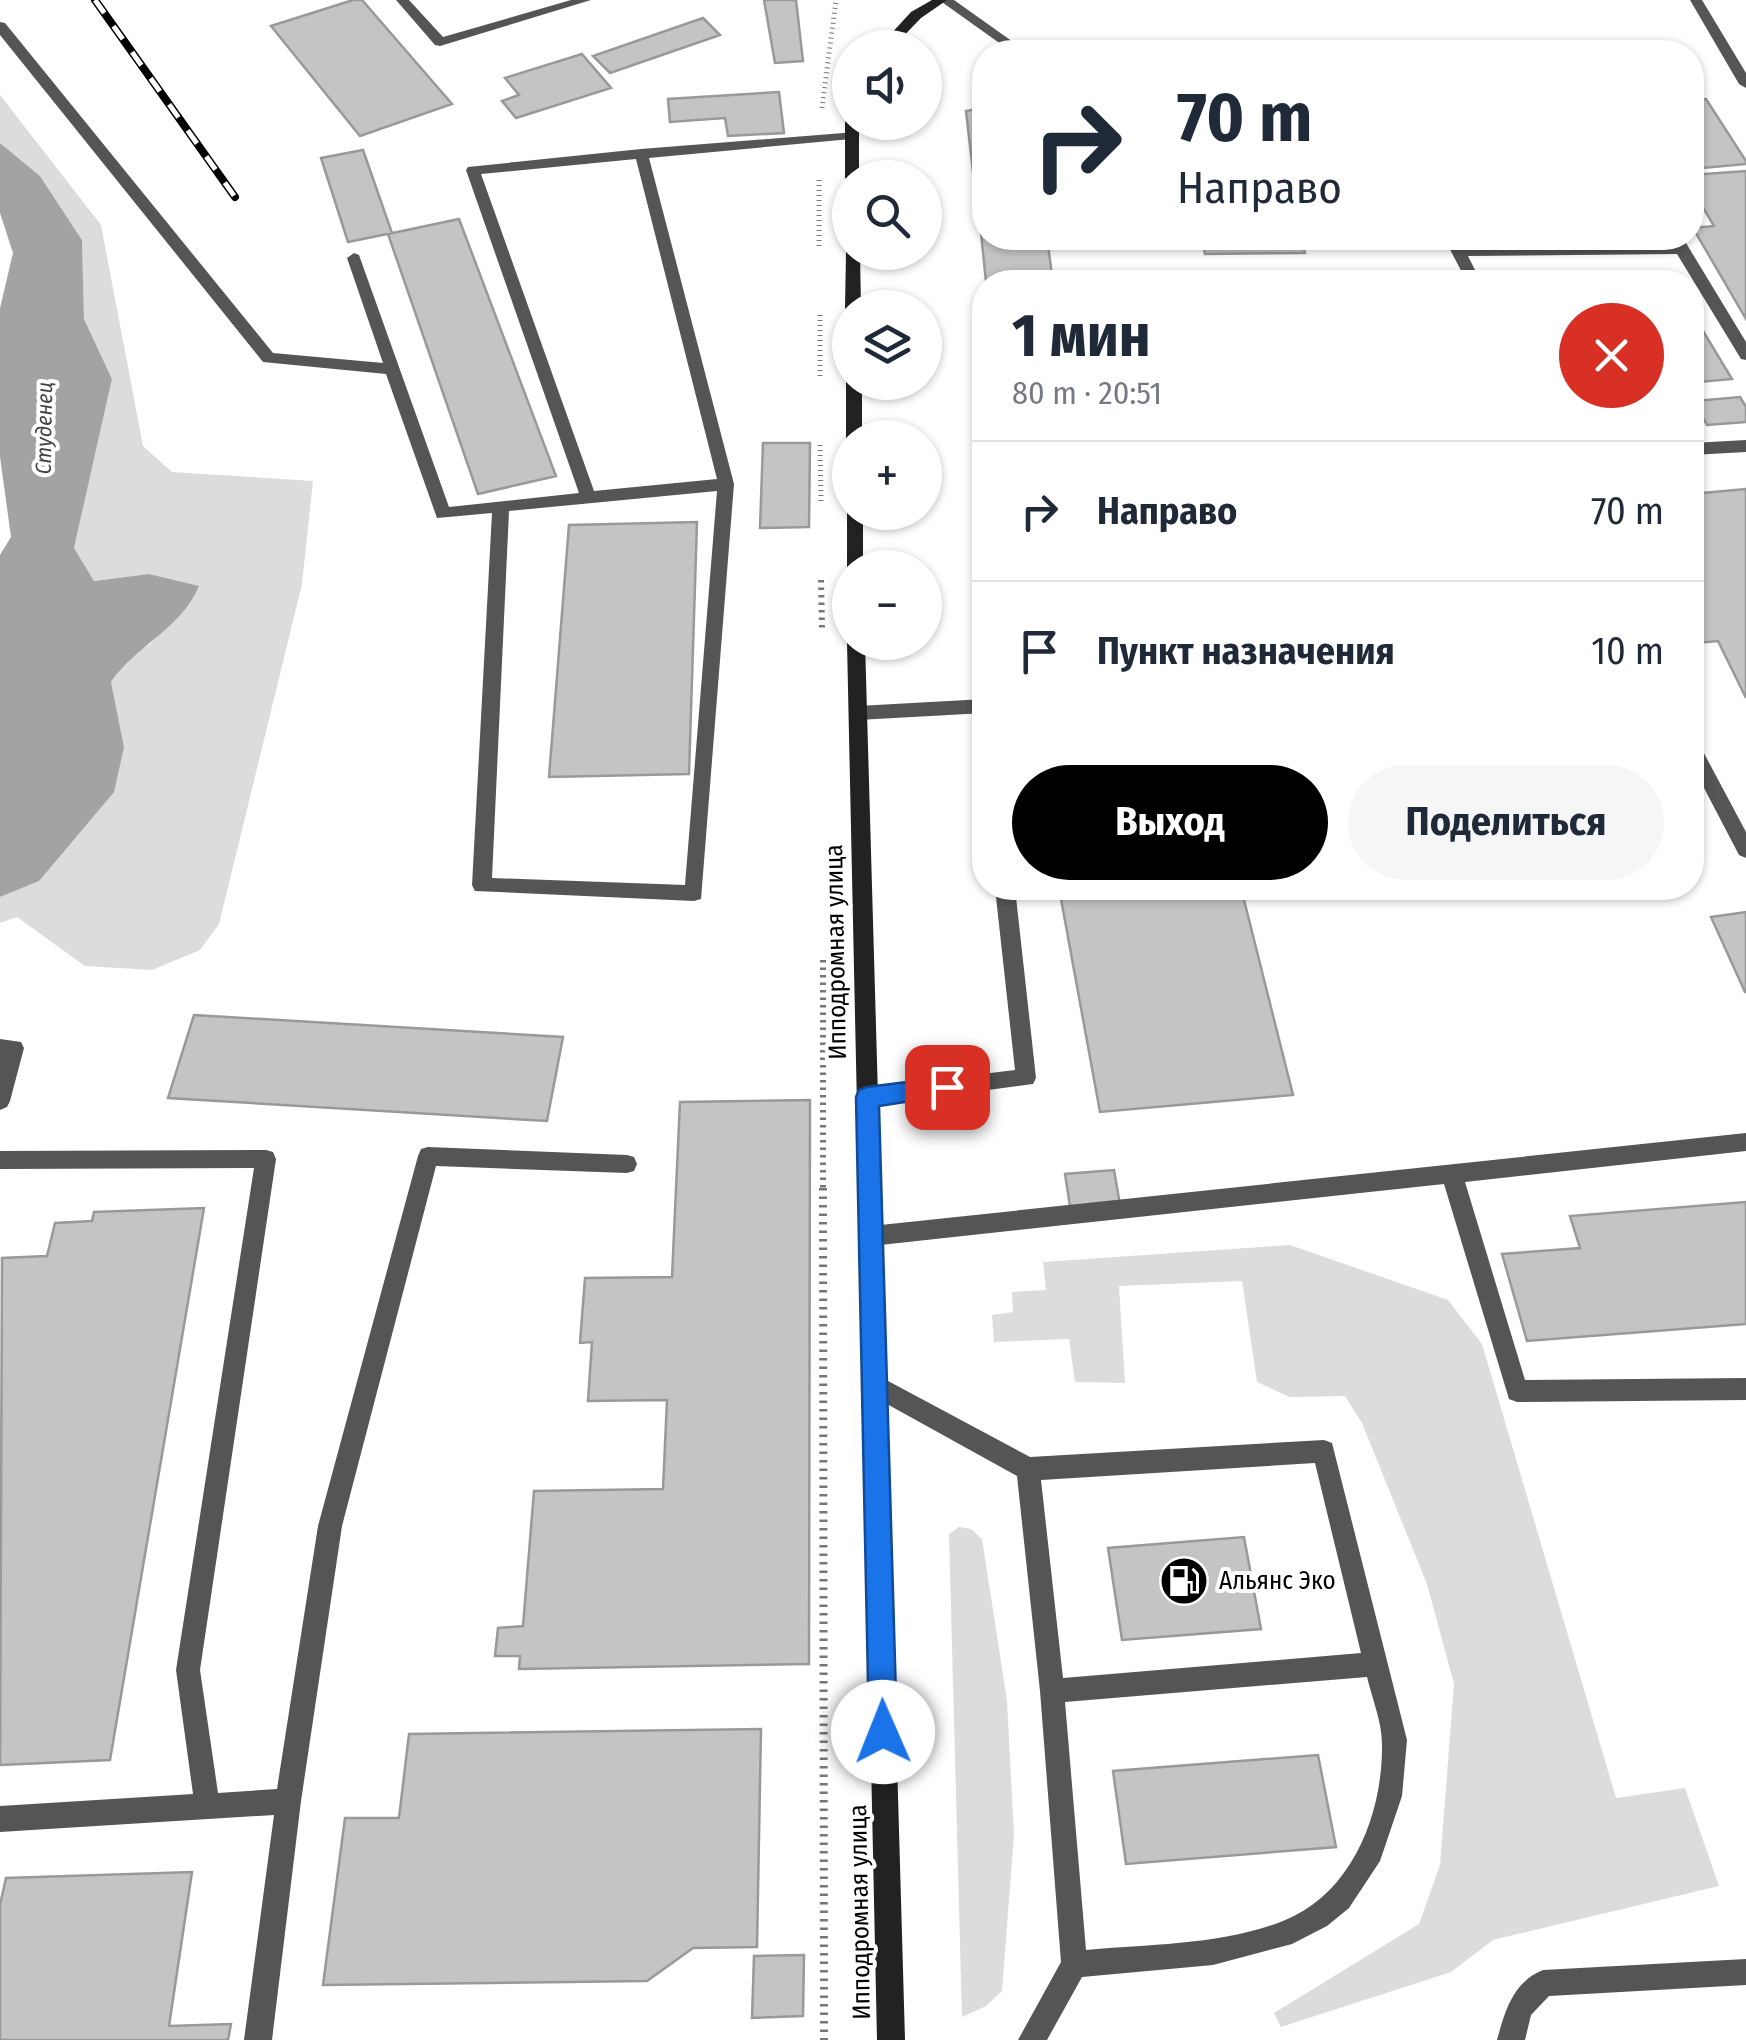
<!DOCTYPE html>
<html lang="ru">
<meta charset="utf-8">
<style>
body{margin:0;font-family:"Fira Sans Condensed",sans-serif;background:#f6f6f7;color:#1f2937;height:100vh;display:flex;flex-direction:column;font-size:38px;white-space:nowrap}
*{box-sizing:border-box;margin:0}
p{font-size:32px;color:#747a83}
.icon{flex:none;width:55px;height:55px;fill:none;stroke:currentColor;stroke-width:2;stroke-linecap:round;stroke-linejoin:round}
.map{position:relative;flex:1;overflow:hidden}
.details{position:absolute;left:972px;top:270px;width:732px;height:630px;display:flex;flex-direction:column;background:#fff;border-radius:40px;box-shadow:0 2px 8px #0004}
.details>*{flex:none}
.guide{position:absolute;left:972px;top:40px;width:732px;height:210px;border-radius:40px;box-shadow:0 2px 8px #0004;background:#fff;color:#1f2937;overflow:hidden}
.buttons{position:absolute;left:832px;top:30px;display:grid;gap:20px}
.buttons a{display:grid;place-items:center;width:110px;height:110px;border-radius:50%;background:#fff;box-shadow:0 2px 8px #0004;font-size:50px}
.pin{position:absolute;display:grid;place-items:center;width:85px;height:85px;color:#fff;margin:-42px;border-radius:20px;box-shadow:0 5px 15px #0006}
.me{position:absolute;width:110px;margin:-55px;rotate:359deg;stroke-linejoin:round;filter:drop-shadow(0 0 8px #0008)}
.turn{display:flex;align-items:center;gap:35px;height:210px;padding:0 40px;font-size:45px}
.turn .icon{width:130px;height:130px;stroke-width:2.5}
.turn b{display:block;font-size:70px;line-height:85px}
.round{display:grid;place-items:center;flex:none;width:105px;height:105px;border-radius:52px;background:#f6f6f7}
.overview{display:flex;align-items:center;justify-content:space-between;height:170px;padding:0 40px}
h1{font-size:60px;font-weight:700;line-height:75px}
.button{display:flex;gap:20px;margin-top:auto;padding:20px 40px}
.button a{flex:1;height:115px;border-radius:60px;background:#000;color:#fff;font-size:40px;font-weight:700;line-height:115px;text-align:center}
.button a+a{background:#f6f6f7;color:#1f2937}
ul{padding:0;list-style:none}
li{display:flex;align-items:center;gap:30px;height:140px;padding:0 40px;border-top:2px solid #e0e1e3}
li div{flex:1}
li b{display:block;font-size:38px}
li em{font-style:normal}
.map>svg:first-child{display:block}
</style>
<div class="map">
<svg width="1746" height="2040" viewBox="0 0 1746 2040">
<rect width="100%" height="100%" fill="#fff"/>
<path fill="#dcdcdc" d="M 0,95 L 101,225 L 143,446 L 172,472 L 313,481 L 302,584 L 219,924 L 200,950 L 152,970 L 85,966 L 17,917 L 0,923 L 0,897 L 39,881 L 124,747 L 111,683 L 126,659 L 150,644 L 198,587 L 149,574 L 94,581 L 74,548 L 112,379 L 84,319 L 82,240 L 40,176 L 0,143 Z
M 1290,1245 L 1448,1300 L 1482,1344 L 1616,1798 L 1685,1788 L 1719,1886 L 1493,1940 L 1451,1972 L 1281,2027 L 1274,2013 L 1419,1924 L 1440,1865 L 1454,1684 L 1427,1584 L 1362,1423 L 1345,1396 L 1290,1397 L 1257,1382 L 1242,1281 L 1119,1286 L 1125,1383 L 1075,1382 L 1069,1339 L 994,1342 L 992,1315 L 1013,1312 L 1012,1292 L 1046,1290 L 1043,1262 Z
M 959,1527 L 971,1529 L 982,1539 L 1007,1701 L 1014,1835 L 1002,1991 L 986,2006 L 962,2017 L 949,1534 Z"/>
<path fill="#a3a3a3" d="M 0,143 L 40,176 L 82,240 L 84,319 L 112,379 L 74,548 L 94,581 L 149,574 L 199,586 C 181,629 136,645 111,682 L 124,747 L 114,792 L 39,881 L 0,897 L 0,555 L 11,537 L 0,457 L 0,308 L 13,253 L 0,213 Z"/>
<path fill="#c4c4c4" stroke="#999" stroke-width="2.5" d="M 353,0 L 362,0 L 452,104 L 360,136 L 271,26 Z
M 764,0 L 796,0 L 803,61 L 775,63 Z
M 703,18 L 720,35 L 610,73 L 593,56 Z
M 582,54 L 611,88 L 516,118 L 502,101 L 519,95 L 505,78 Z
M 779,92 L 784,133 L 728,136 L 725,118 L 670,122 L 668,99 Z
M 1706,99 L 1746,161 L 1746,164 L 1692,169 L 1692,100 Z
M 985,108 L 985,171 L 973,172 L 966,111 Z
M 363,150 L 392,233 L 348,242 L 321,158 Z
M 1746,171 L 1746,319 L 1693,228 L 1714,226 L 1692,189 L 1692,175 Z
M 979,213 L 985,213 L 985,238 L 1047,238 L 1053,282 L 986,282 Z
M 459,219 L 556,476 L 478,494 L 388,234 Z
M 1202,238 L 1301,238 L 1305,253 L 1205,254 Z
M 1572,238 L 1659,238 L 1659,240 L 1625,238 L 1627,246 L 1603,245 L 1601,239 Z
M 1692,316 L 1694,316 L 1732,379 L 1699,382 L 1692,371 Z
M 1740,397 L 1746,407 L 1746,422 L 1707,425 L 1694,401 Z
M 763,443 L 810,443 L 809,527 L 760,528 Z
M 1746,489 L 1746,698 L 1718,641 L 1697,643 L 1692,633 L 1692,494 Z
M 697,522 L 689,774 L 549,777 L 569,525 Z
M 1059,888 L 1241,888 L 1293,1095 L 1100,1112 Z
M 1746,912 L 1746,992 L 1745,992 L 1711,917 Z
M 194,1015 L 563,1037 L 547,1121 L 168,1098 Z
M 810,1100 L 809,1664 L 519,1669 L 520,1656 L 495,1656 L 498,1628 L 523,1626 L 534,1491 L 663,1489 L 667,1400 L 588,1401 L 592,1342 L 580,1343 L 585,1278 L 672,1277 L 680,1102 Z
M 1114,1170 L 1122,1216 L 1072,1219 L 1065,1174 Z
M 1746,1202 L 1746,1324 L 1527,1341 L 1502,1254 L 1580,1248 L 1570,1216 Z
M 204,1208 L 110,1760 L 0,1765 L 2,1258 L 47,1256 L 55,1223 L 92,1221 L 94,1212 Z
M 1244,1537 L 1261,1629 L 1122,1640 L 1108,1548 Z
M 761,1729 L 757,1947 L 693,1948 L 647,1981 L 323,1985 L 345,1818 L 399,1818 L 409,1734 Z
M 1318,1755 L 1336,1847 L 1126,1864 L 1113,1771 Z
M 192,1872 L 169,2026 L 231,2024 L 228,2040 L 0,2040 L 0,1905 L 6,1878 Z
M 804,1955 L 803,2016 L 752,2018 L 754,1956 Z"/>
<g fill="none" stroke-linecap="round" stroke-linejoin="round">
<path stroke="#777" stroke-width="5" stroke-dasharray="1 4" stroke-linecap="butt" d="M 822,108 L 836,0
M 819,180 L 819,248
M 820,315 L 820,378
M 820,445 L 821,503"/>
<path stroke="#777" stroke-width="6" stroke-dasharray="2.5 5" stroke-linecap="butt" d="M 821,580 L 822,628
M 823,960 L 823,1190"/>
<path stroke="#777" stroke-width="8" stroke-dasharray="2.5 6" stroke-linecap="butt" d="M 823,1188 L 824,2040"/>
<path fill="#555" fill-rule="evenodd" d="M 396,0 L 409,0 L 443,37 L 571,0 L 591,0 L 440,46 L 435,45 Z
M 939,0 L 954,0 L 1027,52 L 1012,52 Z
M 1690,0 L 1702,0 L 1746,73 L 1746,88 L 1739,84 Z
M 0,22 L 5,23 L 273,353 L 383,363 L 347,258 L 354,253 L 359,255 L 449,507 L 579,493 L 466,170 L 468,167 L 641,149 L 856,132 L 858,135 L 851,139 L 649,158 L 734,484 L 701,899 L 694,901 L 475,891 L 472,885 L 492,513 L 437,518 L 386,374 L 263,362 L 0,35 ZM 636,159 L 717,479 L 594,491 L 481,174 ZM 717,491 L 685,885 L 492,878 L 509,511 Z
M 1444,238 L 1458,238 L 1463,246 L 1672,244 L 1669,238 L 1683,238 L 1746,342 L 1746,360 L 1741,359 L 1677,254 L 1468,256 L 1481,282 L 1467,282 Z
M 1746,440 L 1746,452 L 1692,455 L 1692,443 Z
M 985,699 L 985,713 L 858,720 L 849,713 L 858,706 Z
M 1692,740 L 1698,742 L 1746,832 L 1746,858 L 1739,855 L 1692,765 Z
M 995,888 L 1015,888 L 1036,1078 L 1033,1084 L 867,1106 L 860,1103 L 857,1097 L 860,1091 L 867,1088 L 1015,1070 Z
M 0,1039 L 21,1042 L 24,1048 L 10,1101 L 7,1107 L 0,1110 Z
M 1746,1133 L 1746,1151 L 1465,1182 L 1525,1380 L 1746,1378 L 1746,1400 L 1517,1402 L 1509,1399 L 1444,1184 L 871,1246 L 863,1243 L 860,1236 L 863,1229 L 871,1226 Z
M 428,1147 L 627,1155 L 634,1157 L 637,1164 L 634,1171 L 627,1173 L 436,1166 L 342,1526 L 301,1801 L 272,2040 L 244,2040 L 274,1815 L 0,1832 L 0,1806 L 193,1794 L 176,1670 L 254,1168 L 0,1169 L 0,1151 L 266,1150 L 273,1152 L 276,1159 L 200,1670 L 218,1793 L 277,1789 L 318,1526 L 418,1156 L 421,1149 Z
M 875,1374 L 1030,1457 L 1324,1440 L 1332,1443 L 1407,1740 L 1402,1796 L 1380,1861 L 1349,1908 L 1327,1926 L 1292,1944 L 1213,1965 L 1082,1977 L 1047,2040 L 1018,2040 L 1061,1962 L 1040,1691 L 1017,1476 L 867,1393 L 864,1385 L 867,1377 ZM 1315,1463 L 1361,1653 L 1063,1678 L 1041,1480 ZM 1367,1677 C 1372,1698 1382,1722 1382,1744 C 1383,1814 1352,1894 1283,1921 C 1222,1945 1151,1944 1086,1950 L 1065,1702 Z
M 1746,1959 L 1746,1985 L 1549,1996 L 1531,2015 L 1525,2040 L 1497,2040 C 1505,2011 1513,1982 1543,1970 Z"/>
<path fill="#222" fill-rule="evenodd" d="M 932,0 L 947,0 L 921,18 L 892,48 L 878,48 L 911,12 Z
M 850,118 L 850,122 L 859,122 L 859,178 L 850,178 L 850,182 L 845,178 L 845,122 Z
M 850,248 L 850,252 L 860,252 L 861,308 L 850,308 L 850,312 L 845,308 L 846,252 Z
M 850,378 L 850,382 L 862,382 L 862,438 L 850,438 L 850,442 L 846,438 L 846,382 Z
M 850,508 L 850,512 L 863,512 L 863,568 L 850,568 L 850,573 L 847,568 L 847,512 Z
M 850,637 L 850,642 L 865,642 L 905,2040 L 877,2040 L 847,642 Z"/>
<g stroke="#000" stroke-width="8">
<path id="rail" d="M 95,0 L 235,197"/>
</g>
<use href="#rail" stroke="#fff" stroke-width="5" stroke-dasharray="16" stroke-linecap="butt"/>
</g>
<path fill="#1a73e8" stroke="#114b97" stroke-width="2.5" d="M 947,1077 L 955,1080 L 958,1087 L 955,1094 L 879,1106 L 897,1732 L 893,1742 L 883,1746 L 873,1742 L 869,1732 L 856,1097 L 859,1090 L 867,1087 Z"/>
<defs>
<g id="fuel-disc" transform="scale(2.5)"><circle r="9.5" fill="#000" stroke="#fff"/><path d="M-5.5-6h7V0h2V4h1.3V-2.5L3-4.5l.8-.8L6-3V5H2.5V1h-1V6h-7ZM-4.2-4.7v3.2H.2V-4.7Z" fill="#fff"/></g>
</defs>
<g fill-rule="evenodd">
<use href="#fuel-disc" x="1184" y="1581"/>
</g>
<g text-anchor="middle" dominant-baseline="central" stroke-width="8" stroke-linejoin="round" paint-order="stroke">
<g font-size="22" font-style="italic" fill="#444" stroke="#fff">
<text transform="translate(44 428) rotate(-89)">Студенец</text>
</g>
<g font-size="25" fill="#000" stroke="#fff">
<text transform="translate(836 952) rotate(-91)">Ипподромная улица</text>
<text transform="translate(860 1912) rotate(-91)">Ипподромная улица</text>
</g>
<g font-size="25" fill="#000" stroke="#fff" text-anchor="start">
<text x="1219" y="1581">Альянс Эко</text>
</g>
</g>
</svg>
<div class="buttons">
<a><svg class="icon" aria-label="sound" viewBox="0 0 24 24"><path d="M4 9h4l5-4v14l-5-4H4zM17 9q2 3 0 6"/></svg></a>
<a><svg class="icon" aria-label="search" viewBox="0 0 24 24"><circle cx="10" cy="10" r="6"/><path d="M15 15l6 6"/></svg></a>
<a><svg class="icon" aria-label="layers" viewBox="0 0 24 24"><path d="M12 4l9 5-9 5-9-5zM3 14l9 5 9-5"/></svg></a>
<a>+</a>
<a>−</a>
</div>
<div class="pin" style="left:947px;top:1087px;background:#d93025"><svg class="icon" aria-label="arrive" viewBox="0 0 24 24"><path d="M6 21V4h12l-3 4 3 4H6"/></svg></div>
<svg class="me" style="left:883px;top:1732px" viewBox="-20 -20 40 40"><circle r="19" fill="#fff"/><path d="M0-13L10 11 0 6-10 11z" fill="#1a73e8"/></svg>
<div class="guide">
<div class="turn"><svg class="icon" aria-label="right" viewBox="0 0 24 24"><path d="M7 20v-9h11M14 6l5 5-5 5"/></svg><div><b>70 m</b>Направо</div></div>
</div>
<section class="details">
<div class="overview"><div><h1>1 мин</h1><p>80 m · 20:51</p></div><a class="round" style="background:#d93025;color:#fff"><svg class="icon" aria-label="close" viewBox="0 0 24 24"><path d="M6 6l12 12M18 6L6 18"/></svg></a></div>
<ul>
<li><svg class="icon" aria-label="right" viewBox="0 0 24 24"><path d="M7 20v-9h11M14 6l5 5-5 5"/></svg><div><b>Направо</b></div><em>70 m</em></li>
<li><svg class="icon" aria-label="arrive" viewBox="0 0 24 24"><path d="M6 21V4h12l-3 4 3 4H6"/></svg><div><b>Пункт назначения</b></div><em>10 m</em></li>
</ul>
<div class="button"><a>Выход</a><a>Поделиться</a></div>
</section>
</div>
